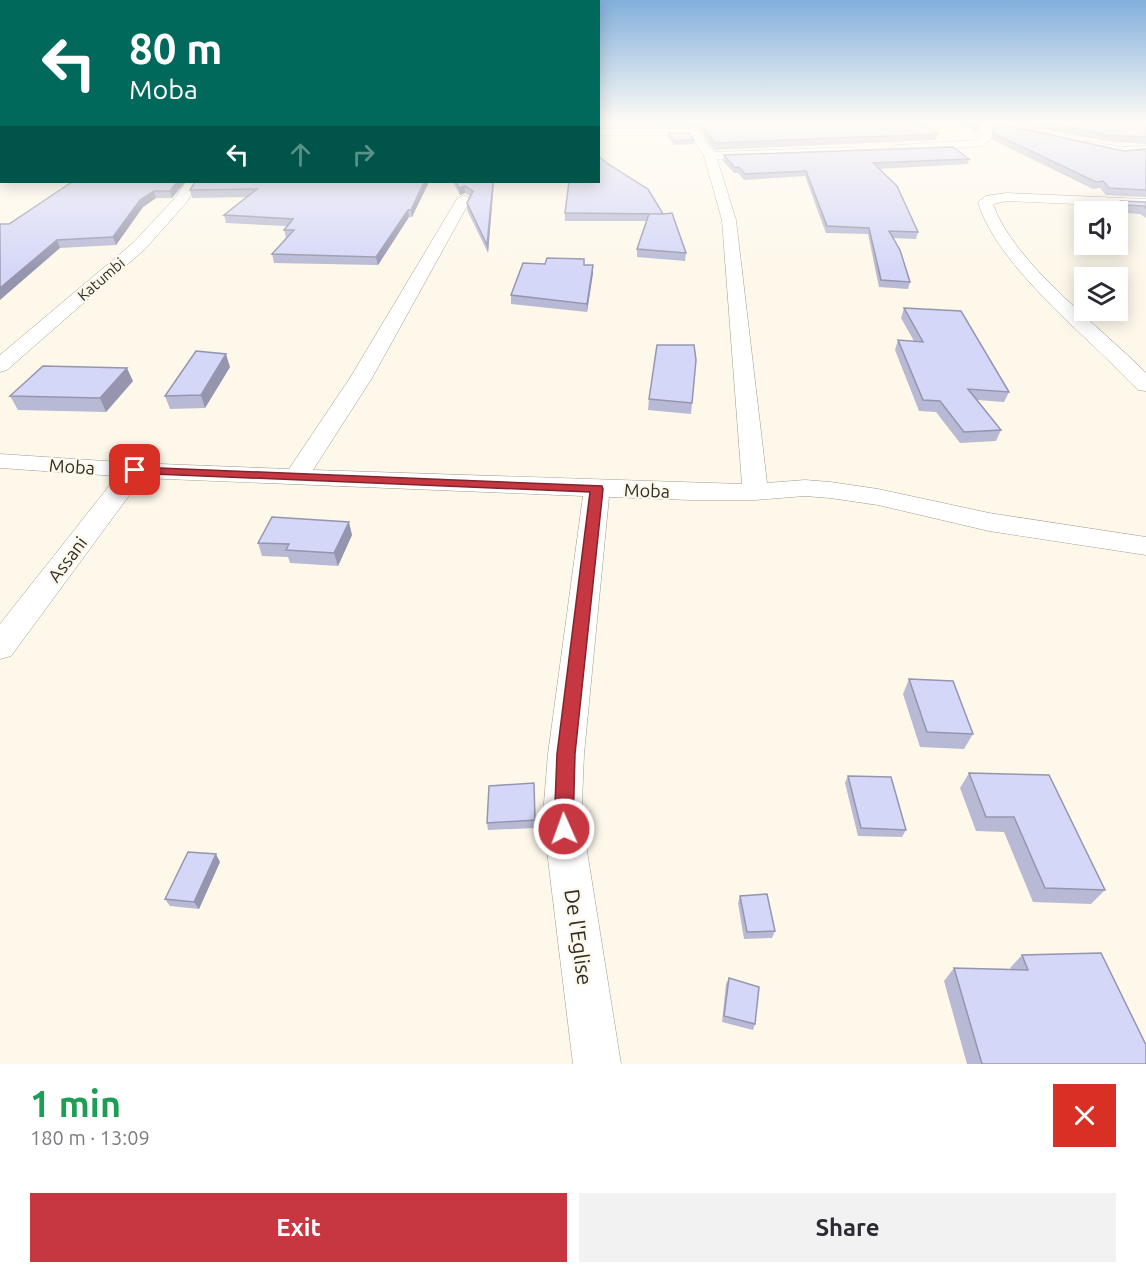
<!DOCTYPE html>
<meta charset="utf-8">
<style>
body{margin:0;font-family:Ubuntu,sans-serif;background:#f2f2f3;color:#2b2b33;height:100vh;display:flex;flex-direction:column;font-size:22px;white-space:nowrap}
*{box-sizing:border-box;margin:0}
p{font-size:20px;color:#7c7c81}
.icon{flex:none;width:33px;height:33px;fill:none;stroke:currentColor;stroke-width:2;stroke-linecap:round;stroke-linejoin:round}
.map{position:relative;height:1064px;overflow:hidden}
.side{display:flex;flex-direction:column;background:#fff;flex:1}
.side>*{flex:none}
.top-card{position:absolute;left:0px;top:0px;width:600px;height:183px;box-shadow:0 3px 15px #0003;background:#00695c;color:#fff;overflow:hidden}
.controls{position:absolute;left:1074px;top:201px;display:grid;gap:12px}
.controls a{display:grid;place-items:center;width:54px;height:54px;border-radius:0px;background:#fff;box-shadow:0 3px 15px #0003;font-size:30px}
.pin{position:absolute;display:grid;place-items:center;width:51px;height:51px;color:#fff;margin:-26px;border-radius:12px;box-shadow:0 3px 9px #0006}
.me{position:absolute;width:66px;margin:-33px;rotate:358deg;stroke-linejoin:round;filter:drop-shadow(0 0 4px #0008)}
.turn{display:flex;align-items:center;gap:21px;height:126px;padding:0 30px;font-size:27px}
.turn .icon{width:78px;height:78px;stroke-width:2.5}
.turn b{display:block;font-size:42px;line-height:51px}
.lanes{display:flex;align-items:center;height:57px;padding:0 30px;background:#0003;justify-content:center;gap:30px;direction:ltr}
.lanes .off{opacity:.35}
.round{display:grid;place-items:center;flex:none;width:63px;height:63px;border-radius:0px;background:#f2f2f3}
.head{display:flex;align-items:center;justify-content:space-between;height:102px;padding:0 30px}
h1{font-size:36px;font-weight:600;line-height:45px;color:#1e9e55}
.cta{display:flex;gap:12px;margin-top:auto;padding:12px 30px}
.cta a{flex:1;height:69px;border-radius:0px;background:#c73742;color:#fff;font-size:24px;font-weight:600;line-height:69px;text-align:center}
.cta a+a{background:#f2f2f3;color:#2b2b33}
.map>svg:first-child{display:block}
</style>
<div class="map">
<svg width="1146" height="1064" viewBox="0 0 1146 1064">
<rect width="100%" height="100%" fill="#fef8eb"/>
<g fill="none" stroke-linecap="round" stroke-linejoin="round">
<g stroke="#a19b8f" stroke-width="1">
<path id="street" d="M 980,122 L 992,122 L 992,138 L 982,146 L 897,153 L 891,149 L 897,145 L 975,140 L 980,137 Z
M 598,129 L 691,129 L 698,131 L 714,152 L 853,147 L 859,151 L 853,155 L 717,159 L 736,220 L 767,483 L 805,480 L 830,482 L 878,489 L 989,513 L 1146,537 L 1146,555 L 989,531 L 878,505 L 830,498 L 805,496 L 755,500 L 691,500 L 609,497 L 584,754 L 582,803 L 587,851 L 621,1064 L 573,1064 L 547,851 L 544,803 L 548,754 L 583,496 L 142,478 L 11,656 L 0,659 L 0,624 L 117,476 L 0,468 L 0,454 L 135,463 L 289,469 L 350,378 L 457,199 L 464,195 L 471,199 L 372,378 L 313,470 L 742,484 L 722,220 L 704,156 L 690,135 L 598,135 Z
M 1088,141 L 1121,147 L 1146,146 L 1146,154 L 1121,155 L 1084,148 L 1084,142 Z
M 186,182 L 199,182 L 186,203 L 145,249 L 7,370 L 0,372 L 0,355 L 133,243 L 175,198 Z
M 1007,193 L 1146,199 L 1146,207 L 1007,201 L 993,204 C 1013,263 1101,327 1146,373 L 1146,391 L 1138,390 C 1091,339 997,267 978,202 L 986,196 Z"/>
</g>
<use href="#street" fill="#fff" fill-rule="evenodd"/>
</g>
<path fill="#b7b9d5" d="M 0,122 L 2,122 L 2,163 L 0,163 L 0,131 L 1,131 L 1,128 L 0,128 Z
M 598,122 L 656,122 L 656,126 L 598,126 Z
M 656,122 L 922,122 L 938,134 L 936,140 L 714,150 L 700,130 L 692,127 L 659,127 Z
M 957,122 L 980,122 L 977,132 Z
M 1009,122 L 1146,122 L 1146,144 L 1105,141 Z
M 996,123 L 1124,151 L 1146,149 L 1146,197 L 1106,195 L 1100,188 L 1093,189 L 991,139 Z
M 668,133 L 694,140 L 694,144 L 674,145 L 668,137 Z
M 724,155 L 969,159 L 968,164 L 879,169 L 918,232 L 916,239 L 893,238 L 910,282 L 908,289 L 879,287 L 868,234 L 826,233 L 805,176 L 744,180 L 738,173 L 734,173 L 723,161 Z
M 598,156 L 686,253 L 685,261 L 637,257 L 637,249 L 646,221 L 565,221 L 565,213 Z
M 72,182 L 185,182 L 172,198 L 156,198 L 143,207 L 116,245 L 60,248 L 9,224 Z
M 429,182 L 412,217 L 409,217 L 378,265 L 274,263 L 272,254 L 286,238 L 284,230 L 287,226 L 226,223 L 224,215 L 248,197 L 192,198 L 190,190 Z
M 453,182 L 494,182 L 488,253 L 467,210 L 467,203 L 470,196 L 465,193 L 460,195 Z
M 1121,201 L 1146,202 L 1146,218 L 1140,214 L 1122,213 L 1118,208 Z
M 584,265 L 593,265 L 593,273 L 587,312 L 511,304 L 511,295 Z
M 904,308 L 1009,392 L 1004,402 L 977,400 L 1001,430 L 996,441 L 960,443 L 936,412 L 919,411 L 895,350 L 898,340 L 914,341 L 901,318 Z
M 696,360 L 691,414 L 648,410 L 649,399 Z
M 230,367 L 205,408 L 170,409 L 165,396 Z
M 133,381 L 106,412 L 18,410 L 10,396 Z
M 352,535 L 338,566 L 290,563 L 288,557 L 262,556 L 258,543 Z
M 909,679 L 973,734 L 964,749 L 920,747 L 903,694 Z
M 969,773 L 1105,890 L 1091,904 L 1033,902 L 1004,832 L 976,831 L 960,788 Z
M 848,776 L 906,830 L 902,837 L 858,836 L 845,783 Z
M 534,783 L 535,828 L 488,830 L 487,823 Z
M 220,862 L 199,909 L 170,906 L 165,899 Z
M 740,896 L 775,931 L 772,938 L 744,939 L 738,903 Z
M 1022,955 L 1146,1064 L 967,1064 L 944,981 L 954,968 L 1011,969 L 1010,968 Z
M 729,978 L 755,1024 L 753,1030 L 722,1022 L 726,984 Z"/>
<path fill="#9596ae" d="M 177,182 L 185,182 L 172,198 L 170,191 Z
M 424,182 L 429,182 L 412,217 L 411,210 Z
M 493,182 L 494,182 L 488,253 L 487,245 Z
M 465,186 L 465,193 L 460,195 L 459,188 Z
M 154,191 L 156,198 L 143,207 L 116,245 L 113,237 L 140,200 Z
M 408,210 L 409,217 L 378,265 L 376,257 Z
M 57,240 L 60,248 L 0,300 L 0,288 Z
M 593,265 L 593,273 L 587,312 L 587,304 Z
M 226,354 L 230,367 L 205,408 L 201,395 Z
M 127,368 L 133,381 L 106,412 L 100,398 Z
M 349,522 L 352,535 L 338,566 L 334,553 Z
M 216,854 L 220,862 L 199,909 L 194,902 Z"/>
<path fill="#d5d7f8" stroke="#9596ae" stroke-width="1.5" d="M 1,122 L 2,122 L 2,156 L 0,156 Z
M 697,122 L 922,122 L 938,134 L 715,143 L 700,123 Z
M 972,122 L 980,122 L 979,126 Z
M 1043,122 L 1146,122 L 1146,137 L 1107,135 Z
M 996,123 L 1124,151 L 1146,149 L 1146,190 L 1109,188 L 1103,181 L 1096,182 L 993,133 Z
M 668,133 L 689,133 L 694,140 L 674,141 Z
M 953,147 L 969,159 L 873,163 L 897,186 L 918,232 L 889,231 L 900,250 L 910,282 L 881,280 L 869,228 L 827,226 L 806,171 L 745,174 L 739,167 L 735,168 L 724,155 Z
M 598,156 L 608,164 L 648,189 L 663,214 L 672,213 L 686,253 L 637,249 L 649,214 L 663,214 L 565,213 L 569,182 L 598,182 Z
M 72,182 L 177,182 L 170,191 L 154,191 L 140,200 L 113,237 L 57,240 L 0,288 L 0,224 L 9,224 Z
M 195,182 L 424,182 L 411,210 L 408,210 L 376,257 L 272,254 L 294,230 L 284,230 L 293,219 L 224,215 L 257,189 L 190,190 Z
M 456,182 L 493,182 L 487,245 L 467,203 L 473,191 L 465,186 L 459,188 Z
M 1121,201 L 1146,202 L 1146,208 L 1144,206 L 1125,205 Z
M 547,258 L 584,259 L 584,265 L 593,265 L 587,304 L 511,295 L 523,263 L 545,264 Z
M 904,308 L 961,311 L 1009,392 L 968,389 L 1001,430 L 964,432 L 940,401 L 923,400 L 898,340 L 923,342 Z
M 657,345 L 694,345 L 696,360 L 692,403 L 649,399 Z
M 196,351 L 226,354 L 201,395 L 165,396 Z
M 43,366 L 127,368 L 100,398 L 10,396 Z
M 272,517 L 349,522 L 334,553 L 286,550 L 289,544 L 258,543 Z
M 909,679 L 953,681 L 973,734 L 927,732 Z
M 969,773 L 1049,775 L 1105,890 L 1045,888 L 1014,817 L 986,817 Z
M 848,776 L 891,777 L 906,830 L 861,828 Z
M 534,783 L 535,820 L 487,823 L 489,786 Z
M 188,852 L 216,854 L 194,902 L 165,899 Z
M 767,894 L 775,931 L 747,932 L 740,896 Z
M 1101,953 L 1146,1045 L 1146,1064 L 982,1064 L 954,968 L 1028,970 L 1022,955 Z
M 729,978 L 759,987 L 755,1024 L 724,1016 Z"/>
<linearGradient id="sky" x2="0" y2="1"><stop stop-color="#82afdb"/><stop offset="0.45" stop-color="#fffcf6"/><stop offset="1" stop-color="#fffcf6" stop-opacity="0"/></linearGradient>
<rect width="1146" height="271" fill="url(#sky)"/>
<path fill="#c73742" stroke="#81242b" stroke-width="1.5" d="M 135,467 L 602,486 L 603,489 L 575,754 L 573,829 L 571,835 L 564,838 L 557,835 L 554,829 L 557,754 L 590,492 L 130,473 L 129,470 L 130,468 Z"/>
<g text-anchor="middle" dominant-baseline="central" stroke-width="4.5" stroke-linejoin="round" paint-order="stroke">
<g font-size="15" fill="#312e29" stroke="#fef8eb">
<text transform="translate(101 279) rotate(-41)">Katumbi</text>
</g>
<g font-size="18" fill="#312e29" stroke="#fef8eb">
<text transform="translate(72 466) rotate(4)">Moba</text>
<text transform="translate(647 490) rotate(2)">Moba</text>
<text transform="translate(67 559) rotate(-53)">Assani</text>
</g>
<g font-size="21" fill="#312e29" stroke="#fef8eb">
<text transform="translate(579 937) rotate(82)">De l'Eglise</text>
</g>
</g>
</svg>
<div class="controls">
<a><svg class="icon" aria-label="sound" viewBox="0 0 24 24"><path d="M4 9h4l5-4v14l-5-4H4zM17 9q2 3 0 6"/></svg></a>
<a><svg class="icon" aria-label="layers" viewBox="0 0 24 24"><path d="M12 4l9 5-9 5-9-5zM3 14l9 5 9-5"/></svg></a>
</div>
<div class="pin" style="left:135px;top:470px;background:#d93025"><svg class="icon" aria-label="arrive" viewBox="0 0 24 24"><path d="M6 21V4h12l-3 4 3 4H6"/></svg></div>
<svg class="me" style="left:564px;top:829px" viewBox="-20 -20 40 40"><circle r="17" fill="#c73742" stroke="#fff" stroke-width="3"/><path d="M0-11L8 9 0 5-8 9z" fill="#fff"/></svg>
<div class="top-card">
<div class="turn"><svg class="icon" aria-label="left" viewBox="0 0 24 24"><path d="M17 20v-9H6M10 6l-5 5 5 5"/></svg><div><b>80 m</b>Moba</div></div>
<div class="lanes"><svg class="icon" aria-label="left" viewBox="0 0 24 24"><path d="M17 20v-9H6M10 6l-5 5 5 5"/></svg><svg class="icon off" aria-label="ahead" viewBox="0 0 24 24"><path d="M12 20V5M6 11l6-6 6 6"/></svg><svg class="icon off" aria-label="right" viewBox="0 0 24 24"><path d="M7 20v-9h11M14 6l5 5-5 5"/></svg></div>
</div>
</div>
<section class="side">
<div class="head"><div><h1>1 min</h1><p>180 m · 13:09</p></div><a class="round" style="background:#d93025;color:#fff"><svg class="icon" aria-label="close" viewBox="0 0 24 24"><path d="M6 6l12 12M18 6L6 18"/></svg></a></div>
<div class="cta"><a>Exit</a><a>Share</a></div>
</section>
